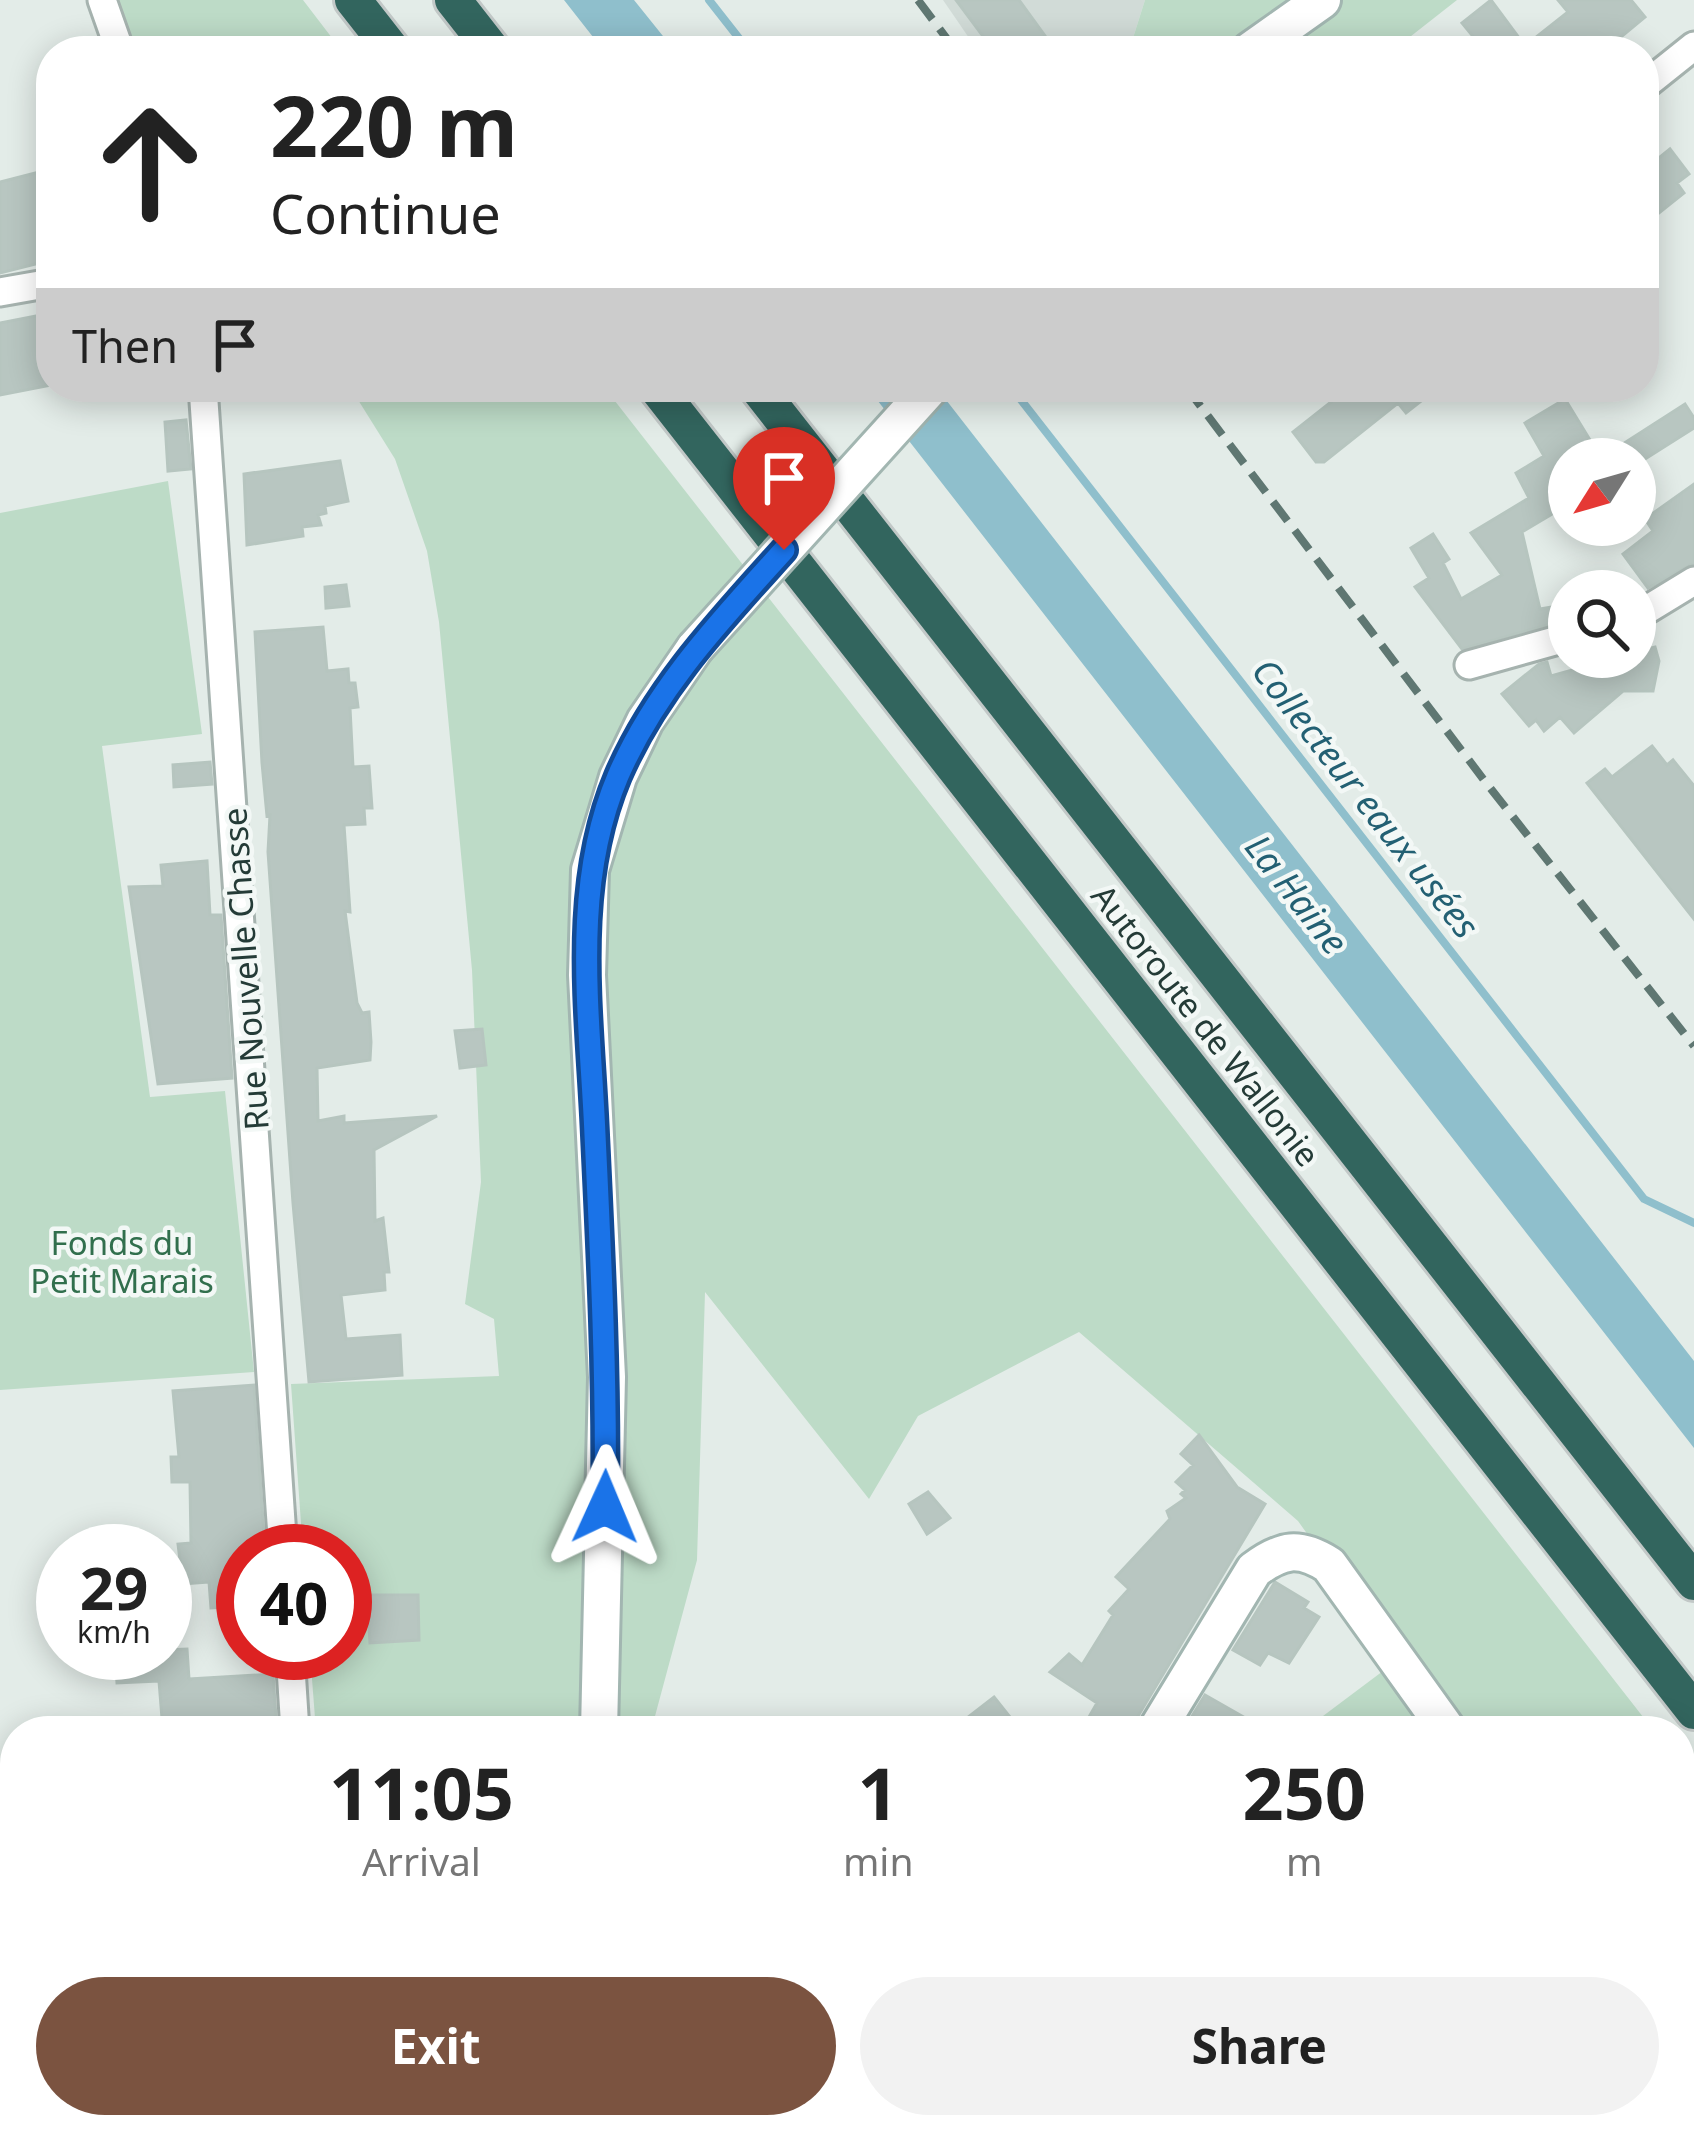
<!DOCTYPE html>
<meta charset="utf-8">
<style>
body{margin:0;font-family:"Noto Sans",sans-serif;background:#f2f2f2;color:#222;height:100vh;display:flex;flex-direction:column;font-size:45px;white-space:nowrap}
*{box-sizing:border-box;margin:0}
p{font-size:39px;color:#767676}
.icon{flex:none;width:66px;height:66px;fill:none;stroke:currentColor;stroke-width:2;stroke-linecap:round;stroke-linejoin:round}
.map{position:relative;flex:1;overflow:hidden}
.details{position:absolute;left:0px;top:1716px;width:1695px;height:423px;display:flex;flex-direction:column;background:#fff;border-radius:48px 48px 0 0;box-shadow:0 6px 30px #0003}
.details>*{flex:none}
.hud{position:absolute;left:36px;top:36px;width:1623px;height:366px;border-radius:48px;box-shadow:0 6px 30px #0003;background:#fff;color:#222;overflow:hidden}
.needle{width:78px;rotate:233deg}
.fabs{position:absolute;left:1548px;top:438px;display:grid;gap:24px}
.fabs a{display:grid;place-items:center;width:108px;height:108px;border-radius:50%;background:#fff;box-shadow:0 6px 30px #0003;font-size:60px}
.speed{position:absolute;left:36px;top:1524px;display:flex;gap:24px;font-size:60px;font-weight:700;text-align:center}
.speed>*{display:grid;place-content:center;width:156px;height:156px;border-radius:50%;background:#fff;box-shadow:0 6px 30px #0003;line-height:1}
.speed small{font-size:30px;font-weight:400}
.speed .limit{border:18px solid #d22;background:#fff;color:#111}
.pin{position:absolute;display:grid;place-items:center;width:102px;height:102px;color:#fff;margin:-123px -51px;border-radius:50% 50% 50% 0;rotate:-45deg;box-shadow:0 0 12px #0007}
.pin .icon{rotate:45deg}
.me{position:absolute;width:132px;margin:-66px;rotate:1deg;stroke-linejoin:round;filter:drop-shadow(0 0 9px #0008)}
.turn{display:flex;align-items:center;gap:42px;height:252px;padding:0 36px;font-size:54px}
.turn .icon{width:156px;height:156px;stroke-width:2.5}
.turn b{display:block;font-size:84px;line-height:102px}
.then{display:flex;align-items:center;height:114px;padding:0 36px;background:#0003;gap:24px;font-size:45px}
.eta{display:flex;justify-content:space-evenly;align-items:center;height:204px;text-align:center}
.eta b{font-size:72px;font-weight:700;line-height:84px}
.cta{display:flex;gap:24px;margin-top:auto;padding:24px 36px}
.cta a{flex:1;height:138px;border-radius:72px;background:#7b5340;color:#fff;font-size:48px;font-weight:700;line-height:138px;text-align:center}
.cta a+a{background:#f2f2f2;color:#222}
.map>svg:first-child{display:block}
</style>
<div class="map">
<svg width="1694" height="2137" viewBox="0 0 1694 2137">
<rect width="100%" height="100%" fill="#e3ece8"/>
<path fill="#d1dbd7" d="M 943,0 L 1145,0 L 1133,38 L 1121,51 L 978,51 Z"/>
<path fill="#bddbc7" d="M 102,0 L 303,0 L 342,51 L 120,51 Z
M 1145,0 L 1457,0 L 1392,51 L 1121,51 L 1133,38 Z
M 350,387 L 604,387 L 1654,1731 L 1448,1731 L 1298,1521 L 1079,1332 L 918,1416 L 869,1499 L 705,1292 L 697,1560 L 651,1731 L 316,1731 L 310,1653 L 345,1653 L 345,1551 L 303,1551 L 291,1384 L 499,1376 L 494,1319 L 465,1304 L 481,1182 L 472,970 L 439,622 L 427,551 L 395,459 Z
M 168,481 L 202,734 L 102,746 L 150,1097 L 225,1091 L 254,1372 L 0,1390 L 0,513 Z
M 1395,1662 L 1444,1731 L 1303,1731 Z
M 1680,1765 L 1694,1783 L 1694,2045 L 1680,2029 Z
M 0,2002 L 15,2002 L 15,2124 L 301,2124 L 302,2137 L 0,2137 Z
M 1680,2040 L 1694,2056 L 1694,2137 L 649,2137 L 676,2124 L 1680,2124 Z"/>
<path fill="#8fbfcc" d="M 564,0 L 634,0 L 675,51 L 604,51 Z
M 867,387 L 936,387 L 1694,1361 L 1694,1448 Z"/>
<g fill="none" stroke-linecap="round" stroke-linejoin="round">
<path stroke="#8fbfcc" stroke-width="8" d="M 709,0 L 749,51
M 1011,387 L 1644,1199 L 1694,1223"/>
</g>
<path fill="#b8c6c1" stroke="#b6c5bf" stroke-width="3" d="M 956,0 L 1019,0 L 1056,51 L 994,51 Z
M 1491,0 L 1525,46 L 1568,12 L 1558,0 L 1631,0 L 1645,17 L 1604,51 L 1485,51 L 1462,23 Z
M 1670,149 L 1689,174 L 1677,183 L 1684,193 L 1644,225 L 1644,170 Z
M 51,169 L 51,260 L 0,273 L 0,182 Z
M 51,313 L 51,385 L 0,395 L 0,323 Z
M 1350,387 L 1439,387 L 1406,413 L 1398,403 L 1324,462 L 1316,462 L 1293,432 Z
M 1565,399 L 1601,458 L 1685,404 L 1694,418 L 1694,428 L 1645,459 L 1569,459 L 1569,504 L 1522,532 L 1540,609 L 1569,604 L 1569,619 L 1462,649 L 1415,587 L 1429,578 L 1411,548 L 1433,534 L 1449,559 L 1443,563 L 1461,599 L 1502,575 L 1471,533 L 1529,498 L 1516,473 L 1544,456 L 1525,423 Z
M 186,420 L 191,469 L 168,471 L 165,422 Z
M 340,461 L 348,501 L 325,506 L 326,513 L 318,515 L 321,525 L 302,527 L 303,536 L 247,545 L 244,474 Z
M 1694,484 L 1694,563 L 1648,588 L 1623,554 L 1653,531 L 1645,519 Z
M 346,585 L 349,606 L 326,608 L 325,587 Z
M 323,627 L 327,671 L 348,669 L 349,683 L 355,683 L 358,707 L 350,708 L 353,767 L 369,766 L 372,808 L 364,808 L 365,824 L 344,825 L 350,912 L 345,911 L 357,1003 L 362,1013 L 369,1012 L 371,1042 L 370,1060 L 317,1068 L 318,1121 L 344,1116 L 344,1123 L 437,1116 L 374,1150 L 375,1221 L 383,1218 L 389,1272 L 384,1272 L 385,1290 L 341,1295 L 346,1339 L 400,1335 L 402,1375 L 309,1382 L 293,1203 L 268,852 L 270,815 L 267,816 L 262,763 L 255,632 Z
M 1655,647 L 1659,661 L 1653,691 L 1623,691 L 1574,733 L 1560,717 L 1544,731 L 1536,720 L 1529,726 L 1502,694 L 1539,664 L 1547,662 L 1551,676 L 1619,657 L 1635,657 L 1635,652 Z
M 1652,746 L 1667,765 L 1673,760 L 1694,786 L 1694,919 L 1587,783 L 1605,769 L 1612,777 Z
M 210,762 L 212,784 L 174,787 L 173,765 Z
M 207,861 L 210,915 L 221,915 L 232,1078 L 158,1084 L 129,887 L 163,886 L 161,865 Z
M 482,1029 L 486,1065 L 460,1068 L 455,1031 Z
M 254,1385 L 265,1551 L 243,1551 L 243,1606 L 211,1608 L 209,1582 L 183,1584 L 178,1544 L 191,1543 L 190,1482 L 172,1482 L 171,1457 L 179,1457 L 173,1391 Z
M 1199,1435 L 1237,1487 L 1265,1504 L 1129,1731 L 1081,1731 L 1097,1703 L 1050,1672 L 1069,1654 L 1082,1665 L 1113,1615 L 1109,1611 L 1129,1589 L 1116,1577 L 1170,1519 L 1167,1511 L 1186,1498 L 1181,1494 L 1185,1490 L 1176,1482 L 1193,1465 L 1181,1454 Z
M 928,1492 L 950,1518 L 927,1534 L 909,1504 Z
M 1275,1582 L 1308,1602 L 1304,1608 L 1319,1617 L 1289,1663 L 1268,1653 L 1260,1665 L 1233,1650 Z
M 360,1595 L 418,1595 L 419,1640 L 370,1643 L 369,1626 L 362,1627 Z
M 187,1649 L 189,1679 L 273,1674 L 277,1731 L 163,1731 L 159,1681 L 117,1683 L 115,1653 L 165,1653 L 165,1650 Z
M 1205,1695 L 1268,1731 L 1183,1731 Z
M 994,1697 L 1021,1731 L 978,1731 L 967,1718 Z"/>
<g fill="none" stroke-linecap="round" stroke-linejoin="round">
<g stroke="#a6b3af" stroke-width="33">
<path id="street" d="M 102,0 L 120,51
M 1644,86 L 1694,46
M 0,292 L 51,283
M 203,387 L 283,1551
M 1635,617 L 1694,581
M 1469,665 L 1569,637
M 290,1653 L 295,1731
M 0,2098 L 15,2102
M 88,2124 L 128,2137
M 321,2124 L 322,2137"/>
</g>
<g stroke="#a2b6b1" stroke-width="42">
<path id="secondary" d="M 1250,51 L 1322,0
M 599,1731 L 607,1377 L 587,975 L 590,870 L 618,777 L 645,721 L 695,648
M 1156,1731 L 1254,1570 C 1282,1549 1299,1546 1329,1565 L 1448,1731
M 1680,2029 L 1694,2045
M 492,2137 L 497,2124
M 649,2137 L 676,2124"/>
</g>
<g stroke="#c2c8c7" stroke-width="42">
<path id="highway" d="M 353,0 L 393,51
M 453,0 L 493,51
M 656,387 L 1694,1711
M 757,387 L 1694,1582"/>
</g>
<use href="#street" stroke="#fff" stroke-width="27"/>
<use href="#secondary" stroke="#fff" stroke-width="36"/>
<use href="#highway" stroke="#32655e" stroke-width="36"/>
<path stroke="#5f7772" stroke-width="8" stroke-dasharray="24 12" stroke-linecap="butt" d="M 918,0 L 956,51
M 1186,387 L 1487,784 L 1694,1046"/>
<g stroke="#a2b6b1" stroke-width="42" stroke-linecap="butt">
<path id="secondary-bridge" d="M 695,648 L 931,387"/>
</g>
<use href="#secondary-bridge" stroke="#fff" stroke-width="36"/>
</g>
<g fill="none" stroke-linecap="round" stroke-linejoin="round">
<g stroke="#114b97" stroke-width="30">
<path id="route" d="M 605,1507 C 607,1382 601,1259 595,1135 C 590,1015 570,889 618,776 C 656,688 721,620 784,550"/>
</g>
<use href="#route" stroke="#1a73e8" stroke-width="21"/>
</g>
<g text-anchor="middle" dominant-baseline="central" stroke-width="9" stroke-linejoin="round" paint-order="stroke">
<g font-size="33" fill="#243b37" stroke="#f3f8f6">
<text transform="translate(245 969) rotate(-94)">Rue Nouvelle Chasse</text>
<text transform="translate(1206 1025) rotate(52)">Autoroute de Wallonie</text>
</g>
<g font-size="33" fill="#316f4d" stroke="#f3f8f6">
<text x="122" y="1242">Fonds du<tspan x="122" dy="38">Petit Marais</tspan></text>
</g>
<g font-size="36" font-style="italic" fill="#236073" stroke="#f3f8f6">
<text transform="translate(1366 798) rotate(52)">Collecteur eaux usées</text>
<text transform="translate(1297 894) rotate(52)">La Haine</text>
</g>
</g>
</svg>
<div class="fabs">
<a><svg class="needle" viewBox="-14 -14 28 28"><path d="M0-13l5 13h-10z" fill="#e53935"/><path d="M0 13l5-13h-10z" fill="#767676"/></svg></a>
<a><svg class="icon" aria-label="search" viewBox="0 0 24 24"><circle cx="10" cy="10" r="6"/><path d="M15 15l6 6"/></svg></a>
</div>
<div class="speed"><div>29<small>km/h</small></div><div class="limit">40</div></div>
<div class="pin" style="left:784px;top:550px;background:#d93025"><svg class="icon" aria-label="arrive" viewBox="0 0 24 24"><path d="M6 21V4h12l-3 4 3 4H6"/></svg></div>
<svg class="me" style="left:605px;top:1507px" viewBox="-20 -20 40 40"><path d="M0-17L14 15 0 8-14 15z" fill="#1a73e8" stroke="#fff" stroke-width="4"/></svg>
<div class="hud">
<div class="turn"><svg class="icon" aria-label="ahead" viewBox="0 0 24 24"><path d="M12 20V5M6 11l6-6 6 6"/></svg><div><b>220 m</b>Continue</div></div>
<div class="then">Then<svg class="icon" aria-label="arrive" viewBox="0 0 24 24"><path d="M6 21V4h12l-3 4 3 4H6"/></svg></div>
</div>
<section class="details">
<div class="eta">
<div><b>11:05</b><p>Arrival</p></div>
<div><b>1</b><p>min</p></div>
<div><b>250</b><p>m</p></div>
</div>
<div class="cta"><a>Exit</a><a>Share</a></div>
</section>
</div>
